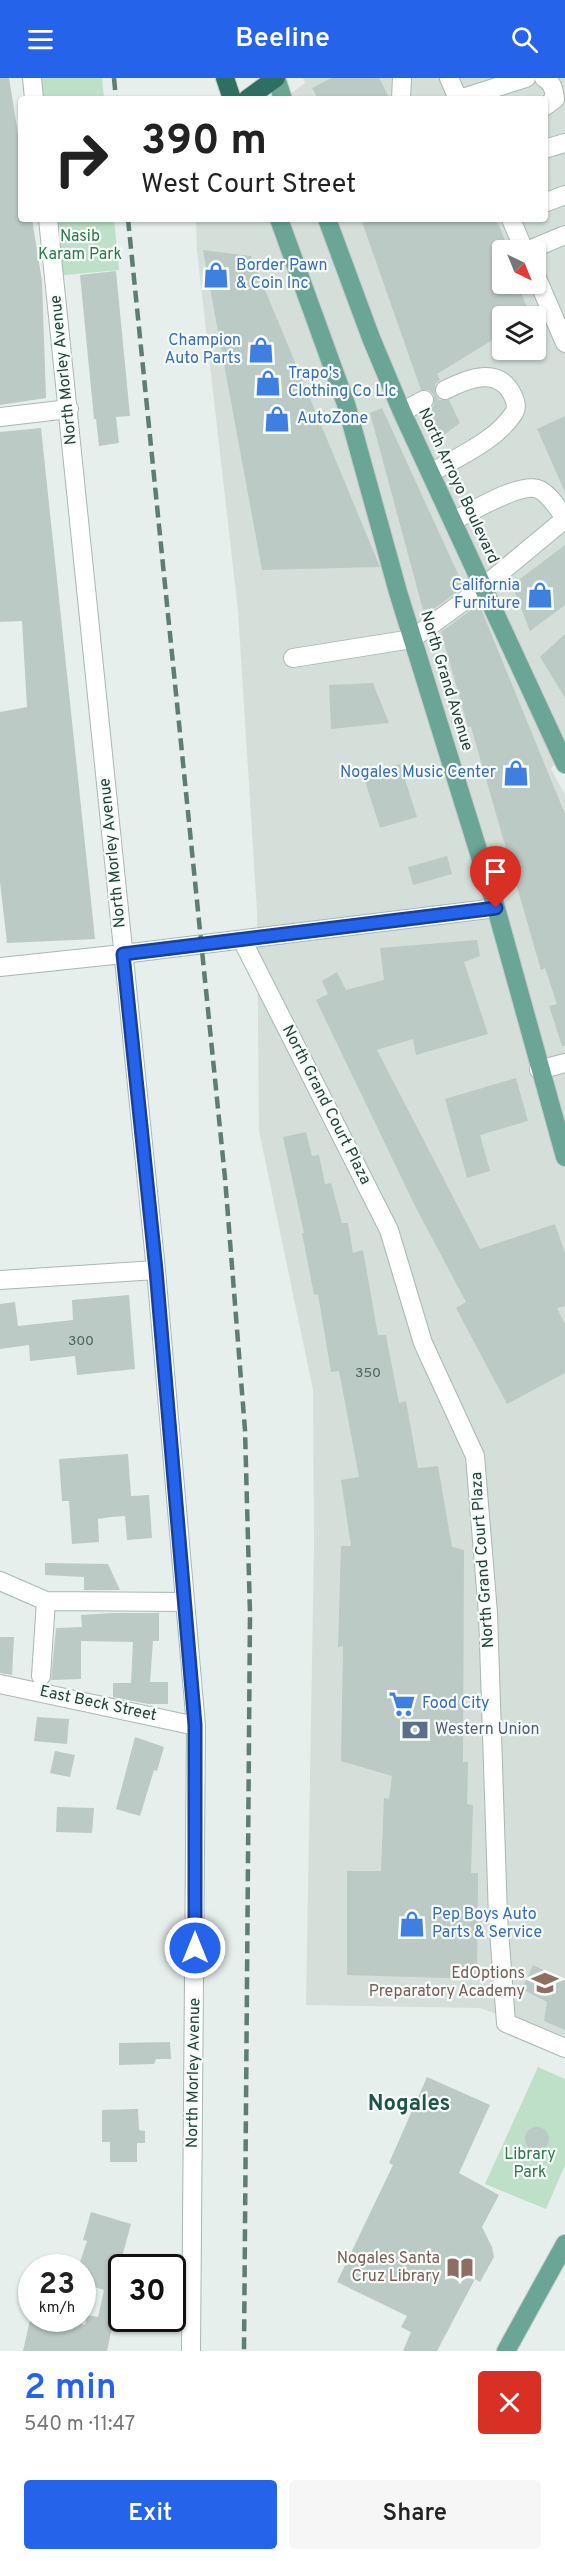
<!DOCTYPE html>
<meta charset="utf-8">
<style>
body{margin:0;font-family:Overpass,sans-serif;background:#f6f6f6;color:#222;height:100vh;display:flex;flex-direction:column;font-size:22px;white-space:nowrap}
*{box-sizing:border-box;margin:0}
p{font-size:20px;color:#767676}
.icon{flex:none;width:33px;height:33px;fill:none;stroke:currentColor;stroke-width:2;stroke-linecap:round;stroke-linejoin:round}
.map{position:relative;height:2273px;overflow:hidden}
.drawer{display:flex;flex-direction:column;background:#fff;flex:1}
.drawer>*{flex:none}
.top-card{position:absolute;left:18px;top:18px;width:530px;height:126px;border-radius:6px;box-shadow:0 2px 4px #0004;background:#fff;color:#222;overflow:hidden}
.needle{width:39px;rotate:137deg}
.buttons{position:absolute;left:492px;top:162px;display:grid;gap:12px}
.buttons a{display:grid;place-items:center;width:54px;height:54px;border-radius:6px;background:#fff;box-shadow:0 2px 4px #0004;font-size:30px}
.speed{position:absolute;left:18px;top:2176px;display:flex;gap:12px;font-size:30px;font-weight:700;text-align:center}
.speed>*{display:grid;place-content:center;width:78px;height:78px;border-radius:50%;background:#fff;box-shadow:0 2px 4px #0004;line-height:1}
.speed small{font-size:15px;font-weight:400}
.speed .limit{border:3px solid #111;border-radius:9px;background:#fff;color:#111}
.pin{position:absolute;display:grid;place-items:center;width:51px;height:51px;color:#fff;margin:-62px -26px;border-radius:50% 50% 50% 0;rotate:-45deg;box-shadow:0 0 6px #0007}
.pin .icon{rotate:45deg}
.me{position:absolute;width:66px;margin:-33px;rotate:0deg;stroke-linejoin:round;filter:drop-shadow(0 0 4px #0008)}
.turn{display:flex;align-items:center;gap:21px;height:126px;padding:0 24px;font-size:27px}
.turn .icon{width:78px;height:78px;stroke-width:2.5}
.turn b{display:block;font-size:42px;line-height:51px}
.round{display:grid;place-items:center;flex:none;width:63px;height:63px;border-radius:6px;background:#f6f6f6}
.summary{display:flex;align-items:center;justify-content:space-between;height:102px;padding:0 24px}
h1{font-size:36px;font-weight:600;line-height:45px;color:#2563eb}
.action{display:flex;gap:12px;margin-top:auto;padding:12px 24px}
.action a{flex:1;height:69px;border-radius:6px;background:#2563eb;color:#fff;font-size:24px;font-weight:600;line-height:69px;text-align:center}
.action a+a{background:#f6f6f6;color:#222}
header{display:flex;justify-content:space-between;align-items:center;height:78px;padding:0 24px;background:#2563eb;color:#fff;font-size:27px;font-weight:600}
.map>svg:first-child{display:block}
</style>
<header><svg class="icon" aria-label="menu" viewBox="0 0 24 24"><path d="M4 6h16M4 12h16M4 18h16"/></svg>Beeline<svg class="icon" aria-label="search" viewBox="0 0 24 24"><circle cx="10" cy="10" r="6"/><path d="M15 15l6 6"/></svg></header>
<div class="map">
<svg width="565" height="2273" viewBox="0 0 565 2273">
<rect width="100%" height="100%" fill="#e6efeb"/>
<path fill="#d4dfda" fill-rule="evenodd" d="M 303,0 L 565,0 L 565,671 L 551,691 L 565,717 L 565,1962 L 480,1930 L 306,1927 L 314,1468 L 313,1312 L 259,1053 L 257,833 L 238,533 L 197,173 L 196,141 L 544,141 L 544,21 L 283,21 L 305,5 ZM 502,172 L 536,172 L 536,206 L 502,206 ZM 502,238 L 536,238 L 536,272 L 502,272 Z"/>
<path fill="#bfe0c8" d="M 32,0 L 102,0 L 104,21 L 34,21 Z
M 48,141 L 114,141 L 119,192 L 54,198 Z
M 538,1989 L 565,2001 L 565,2087 L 546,2131 L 485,2106 Z"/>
<path fill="#bbcac4" d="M 0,0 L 9,0 L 21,74 L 21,141 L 32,141 L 42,203 L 46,320 L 0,327 Z
M 331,0 L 379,0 L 390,21 L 318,21 L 312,10 Z
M 361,141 L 496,141 L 509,172 L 502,172 L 502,206 L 517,206 L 531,238 L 502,238 L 502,256 L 437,296 L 440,302 L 435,306 L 435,316 L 439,322 L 449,322 L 460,345 L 439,360 L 428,332 L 434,327 L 434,317 L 429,312 L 421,312 Z
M 203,172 L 251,178 L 380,489 L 262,492 Z
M 116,193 L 130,338 L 116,339 L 119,365 L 99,368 L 96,341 L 94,341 L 80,197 Z
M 382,330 L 464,509 L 435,530 L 423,532 L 370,335 Z
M 565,338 L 565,414 L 537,351 Z
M 41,350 L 95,861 L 7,865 L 0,804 L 0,634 L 27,629 L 22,543 L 0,544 L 0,354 Z
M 565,467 L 565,527 L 530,553 L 512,507 Z
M 479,526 L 565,736 L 565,968 L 562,968 L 549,928 L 557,926 L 545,890 L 541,892 L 471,649 L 468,649 L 441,554 Z
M 565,556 L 565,620 L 540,579 Z
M 373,605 L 389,645 L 331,651 L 329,607 Z
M 400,686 L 417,739 L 380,750 L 363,697 Z
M 447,778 L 452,796 L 413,807 L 408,789 Z
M 477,862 L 480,878 L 464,884 L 488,956 L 416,977 L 413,961 L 377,972 L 480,1171 L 555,1146 L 565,1175 L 565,1228 L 557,1230 L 565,1246 L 565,1295 L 507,1326 L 456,1230 L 466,1224 L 415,1128 L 316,922 L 328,916 L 322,903 L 337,894 L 346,912 L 384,902 L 380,870 Z
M 516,1000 L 528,1043 L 480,1057 L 490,1093 L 467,1100 L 445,1021 Z
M 306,1054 L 312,1078 L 319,1077 L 325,1106 L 331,1105 L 342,1145 L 348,1145 L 353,1175 L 363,1172 L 378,1257 L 386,1257 L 399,1325 L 406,1323 L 418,1390 L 438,1388 L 452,1469 L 464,1472 L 463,1684 L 468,1684 L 467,1726 L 473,1727 L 471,1795 L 478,1795 L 477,1901 L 347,1897 L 347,1793 L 381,1793 L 384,1720 L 389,1721 L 392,1698 L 341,1683 L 343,1568 L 338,1569 L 341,1468 L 351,1468 L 341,1402 L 359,1399 L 339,1293 L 331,1294 L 318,1216 L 314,1217 L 302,1155 L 304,1155 L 283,1059 Z
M 129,1217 L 135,1291 L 77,1297 L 75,1278 L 30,1283 L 29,1267 L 0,1271 L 0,1226 L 15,1224 L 18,1248 L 73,1242 L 72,1222 Z
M 128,1376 L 131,1418 L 149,1417 L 152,1460 L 127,1462 L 125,1438 L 111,1439 L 98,1441 L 99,1464 L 72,1466 L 69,1423 L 62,1423 L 59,1381 Z
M 45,1485 L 108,1486 L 120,1512 L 84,1512 L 84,1499 L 45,1497 Z
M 113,1535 L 132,1535 L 133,1539 L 132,1535 L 159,1535 L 159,1563 L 153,1563 L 150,1604 L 168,1604 L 168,1626 L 148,1626 L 113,1619 L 113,1605 L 131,1605 L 133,1564 L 81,1563 L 81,1601 L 51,1602 L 56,1550 L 82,1549 L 81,1537 Z
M 0,1559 L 14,1559 L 12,1597 L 0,1595 Z
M 37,1639 L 69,1641 L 67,1666 L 34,1663 Z
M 135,1659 L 164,1669 L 157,1693 L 154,1692 L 140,1738 L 116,1731 Z
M 55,1673 L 75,1677 L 70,1699 L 50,1695 Z
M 57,1729 L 94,1730 L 92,1755 L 56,1754 Z
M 533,1887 L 565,1903 L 565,1952 L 544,1943 L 547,1924 L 522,1911 Z
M 170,1964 L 171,1981 L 156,1981 L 154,1986 L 119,1987 L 119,1965 Z
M 427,1999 L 490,2027 L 459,2095 L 499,2117 L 482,2149 L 492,2169 L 494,2179 L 480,2204 L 475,2201 L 437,2273 L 403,2273 L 411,2254 L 401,2249 L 407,2238 L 337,2204 L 393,2087 L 389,2085 Z
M 138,2031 L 139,2052 L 145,2053 L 145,2065 L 137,2065 L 137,2084 L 110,2084 L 110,2064 L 102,2064 L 102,2032 Z
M525 2061a12 12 0 1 1 24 0a12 12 0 1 1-24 0Z
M 91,2134 L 131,2146 L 122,2179 L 128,2180 L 125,2190 L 122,2190 L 122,2200 L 116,2219 L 122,2220 L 122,2237 L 115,2235 L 107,2273 L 23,2273 L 30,2242 L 40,2244 L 41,2241 L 60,2241 L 85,2247 L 87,2237 L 98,2239 L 104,2212 L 82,2205 L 88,2190 L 78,2190 L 87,2163 L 83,2162 Z"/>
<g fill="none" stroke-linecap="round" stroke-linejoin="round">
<g stroke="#a8b8b2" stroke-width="20">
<path id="minor" d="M 32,0 L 34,21
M 449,0 L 458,21
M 544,0 C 553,5 554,12 555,21 L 544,29
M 401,21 L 402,0
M 459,21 L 526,0
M 544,71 L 565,65
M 544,125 L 565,117
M 48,141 L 156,1192 L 196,1648 L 191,2273
M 511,141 L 524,172
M 529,172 L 565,157
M 536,198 L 565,265
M 402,334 L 424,322
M 0,339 L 69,331
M 431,395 C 459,378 496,363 514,335 C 517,330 516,324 513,318 C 499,287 467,301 445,312
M 453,443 C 471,434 523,402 540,412 C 550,417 558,431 565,440
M 293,580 L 412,561 L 483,509 L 565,441
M 242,862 L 389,1152 L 423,1265 L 475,1378 L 488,1535 L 498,1839 L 506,1945 L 565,1970
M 0,889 L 123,876 L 496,830
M 539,992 L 565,985
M 0,1202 L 156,1192
M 0,1503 L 46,1523 L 185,1524
M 41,1598 L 46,1523
M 0,1606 L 196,1648"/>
</g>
<g stroke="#c2cac8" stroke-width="20">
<path id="major" d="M 276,0 L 283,21
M 279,141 L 346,326 L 398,514 L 496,830 L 565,1079
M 327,141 L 371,260 L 402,334 L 565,686
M 506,2273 L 565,2166"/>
</g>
<g stroke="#c2cac8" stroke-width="20">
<path id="highway" d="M 225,0 L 232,21
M 247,21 L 276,0"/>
</g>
<use href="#minor" stroke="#fff" stroke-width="18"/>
<use href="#major" stroke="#6aa596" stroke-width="18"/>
<use href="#highway" stroke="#2f6f62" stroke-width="18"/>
<path stroke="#5f7d75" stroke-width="4.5" stroke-dasharray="12 6" stroke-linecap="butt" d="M 114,0 L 116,21
M 128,141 L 225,1100 L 245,1352 L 250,1536 L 244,2273"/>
</g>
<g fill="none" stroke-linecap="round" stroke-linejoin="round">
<g stroke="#184099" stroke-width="15">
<path id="route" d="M 195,1870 L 195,1647 L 156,1192 L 123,876 L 496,830"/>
</g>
<use href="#route" stroke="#2563eb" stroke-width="10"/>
</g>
<defs>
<g id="shop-bare" transform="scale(2.07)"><path d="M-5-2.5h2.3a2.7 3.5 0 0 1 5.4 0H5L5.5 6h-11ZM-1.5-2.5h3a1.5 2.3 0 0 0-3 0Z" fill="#3f7fe0" stroke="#f7fbf9" stroke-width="2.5" paint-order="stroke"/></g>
<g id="supermarket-bare" transform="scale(2.07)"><path d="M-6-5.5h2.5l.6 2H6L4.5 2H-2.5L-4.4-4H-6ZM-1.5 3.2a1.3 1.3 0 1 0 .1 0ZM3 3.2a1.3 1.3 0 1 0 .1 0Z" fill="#3f7fe0" stroke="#f7fbf9" stroke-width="2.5" paint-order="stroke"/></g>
<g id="bank-bare" transform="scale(2.07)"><path d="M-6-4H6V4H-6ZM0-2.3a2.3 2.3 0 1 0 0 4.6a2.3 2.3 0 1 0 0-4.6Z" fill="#5c6f8a" stroke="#f7fbf9" stroke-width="2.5" paint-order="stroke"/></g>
<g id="school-bare" transform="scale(2.07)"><path d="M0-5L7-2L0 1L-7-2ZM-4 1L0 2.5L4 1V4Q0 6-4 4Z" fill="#8d6e63" stroke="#f7fbf9" stroke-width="2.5" paint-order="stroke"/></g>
<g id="library-bare" transform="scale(2.07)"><path d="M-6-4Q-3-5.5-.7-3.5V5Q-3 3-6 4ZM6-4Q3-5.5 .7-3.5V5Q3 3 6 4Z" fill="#8d6e63" stroke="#f7fbf9" stroke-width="2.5" paint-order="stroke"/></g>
</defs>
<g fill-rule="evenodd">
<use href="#shop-bare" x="216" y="197"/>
<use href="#shop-bare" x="261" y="272"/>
<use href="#shop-bare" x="268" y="305"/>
<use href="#shop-bare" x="277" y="341"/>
<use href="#shop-bare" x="540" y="517"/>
<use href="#shop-bare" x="516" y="695"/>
<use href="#supermarket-bare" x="402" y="1626"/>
<use href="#bank-bare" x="415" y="1652"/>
<use href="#shop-bare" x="412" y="1846"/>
<use href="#school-bare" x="545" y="1905"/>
<use href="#library-bare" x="460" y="2190"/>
</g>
<g text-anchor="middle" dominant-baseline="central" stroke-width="4.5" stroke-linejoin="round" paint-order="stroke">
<g font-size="14" fill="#4a645c">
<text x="81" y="1263">300</text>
<text x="368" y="1295">350</text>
</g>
<g font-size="16" fill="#2d7a4b" stroke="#f7fbf9">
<text x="80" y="159">Nasib<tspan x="80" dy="18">Karam Park</tspan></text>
<text x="530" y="2077">Library<tspan x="530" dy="18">Park</tspan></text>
</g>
<g font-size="16" fill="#366cbe" stroke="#f7fbf9" text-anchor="start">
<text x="236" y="188">Border Pawn<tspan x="236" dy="18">&amp; Coin Inc</tspan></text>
<text x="241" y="263" text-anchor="end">Champion<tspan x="241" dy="18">Auto Parts</tspan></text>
<text x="288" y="296">Trapo's<tspan x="288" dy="18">Clothing Co Llc</tspan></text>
<text x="297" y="341">AutoZone</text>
<text x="520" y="508" text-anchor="end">California<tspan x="520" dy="18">Furniture</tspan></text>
<text x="496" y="695" text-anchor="end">Nogales Music Center</text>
<text x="422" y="1626">Food City</text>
<text x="432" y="1837">Pep Boys Auto<tspan x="432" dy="18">Parts &amp; Service</tspan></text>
</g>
<g font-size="16" fill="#24423a" stroke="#f7fbf9">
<text transform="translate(64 292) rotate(-96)">North Morley Avenue</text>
<text transform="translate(458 408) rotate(65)">North Arroyo Boulevard</text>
<text transform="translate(446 603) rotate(73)">North Grand Avenue</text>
<text transform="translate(113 775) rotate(-96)">North Morley Avenue</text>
<text transform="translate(326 1027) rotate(63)">North Grand Court Plaza</text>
<text transform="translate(483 1482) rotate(-94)">North Grand Court Plaza</text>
<text transform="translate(98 1626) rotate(12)">East Beck Street</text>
<text transform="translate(194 1995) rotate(-89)">North Morley Avenue</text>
</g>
<g font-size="16" fill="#4e5e75" stroke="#f7fbf9" text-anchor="start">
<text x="435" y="1652">Western Union</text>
</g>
<g font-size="16" fill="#785e54" stroke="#f7fbf9" text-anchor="end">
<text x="525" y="1896">EdOptions<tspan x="525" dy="18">Preparatory Academy</tspan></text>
<text x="440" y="2181">Nogales Santa<tspan x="440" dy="18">Cruz Library</tspan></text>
</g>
<g font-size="22" font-weight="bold" fill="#1f5548" stroke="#f7fbf9">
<text x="409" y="2026">Nogales</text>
</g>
</g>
</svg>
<div class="buttons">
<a><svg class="needle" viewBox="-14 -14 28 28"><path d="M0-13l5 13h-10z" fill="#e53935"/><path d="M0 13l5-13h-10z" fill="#767676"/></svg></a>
<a><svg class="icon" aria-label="layers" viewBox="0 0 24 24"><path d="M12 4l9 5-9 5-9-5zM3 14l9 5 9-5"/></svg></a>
</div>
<div class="speed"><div>23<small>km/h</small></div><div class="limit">30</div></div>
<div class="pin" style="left:496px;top:830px;background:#d93025"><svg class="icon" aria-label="arrive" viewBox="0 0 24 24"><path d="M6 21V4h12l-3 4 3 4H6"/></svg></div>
<svg class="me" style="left:195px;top:1870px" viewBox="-20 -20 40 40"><circle r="17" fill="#2563eb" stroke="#fff" stroke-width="3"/><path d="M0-11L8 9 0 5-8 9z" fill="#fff"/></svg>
<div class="top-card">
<div class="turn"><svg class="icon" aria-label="right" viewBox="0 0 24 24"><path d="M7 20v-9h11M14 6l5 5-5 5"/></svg><div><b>390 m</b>West Court Street</div></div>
</div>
</div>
<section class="drawer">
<div class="summary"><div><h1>2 min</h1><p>540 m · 11:47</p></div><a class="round" style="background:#d93025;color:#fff"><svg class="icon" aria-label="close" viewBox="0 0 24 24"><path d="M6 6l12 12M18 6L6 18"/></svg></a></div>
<div class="action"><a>Exit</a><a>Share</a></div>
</section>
